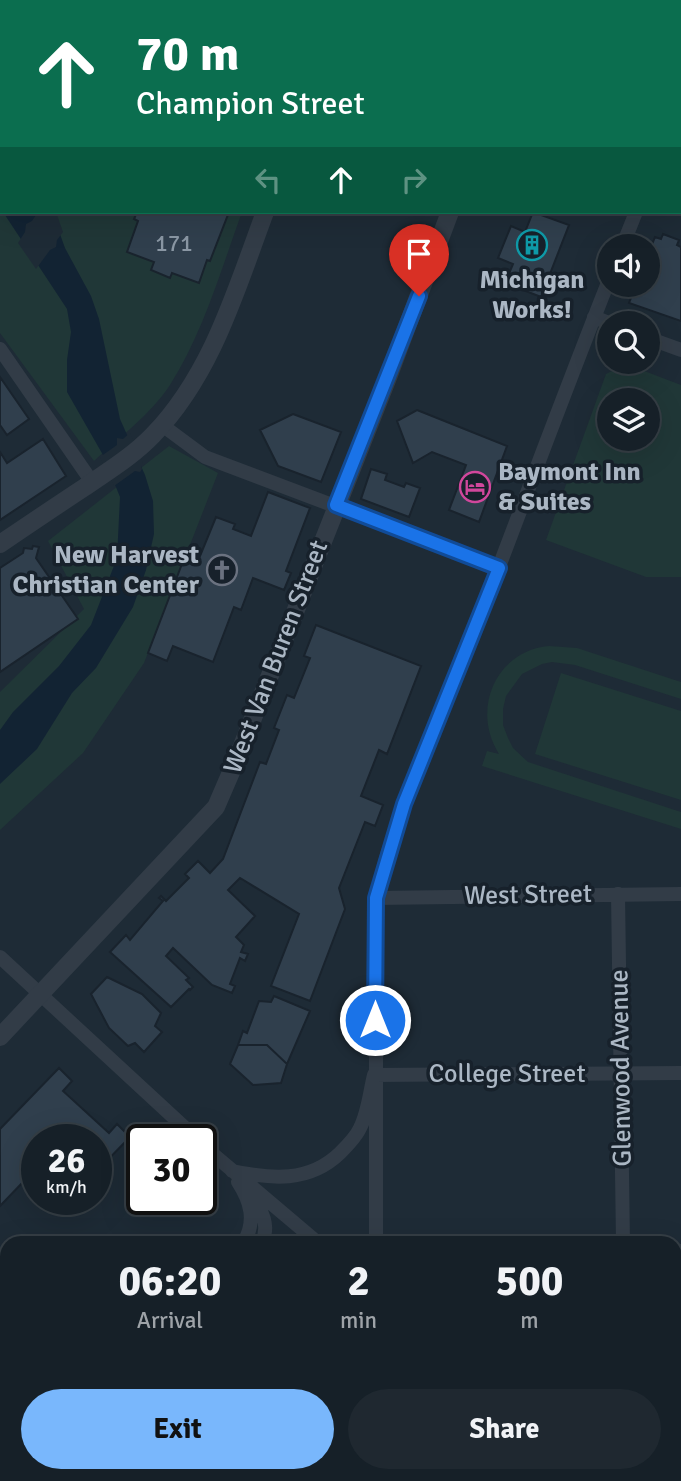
<!DOCTYPE html>
<style>
body{margin:0;font-family:Signika,sans-serif;background:#1f2830;color:#f1f3f6;height:100vh;display:flex;flex-direction:column;font-size:26px;white-space:nowrap}
*{box-sizing:border-box;margin:0}
p{font-size:23px;color:#9ea3a8}
.icon{flex:none;width:38px;height:38px;fill:none;stroke:currentColor;stroke-width:2;stroke-linecap:round;stroke-linejoin:round}
.map{position:relative;flex:1;overflow:hidden}
.sheet{position:absolute;left:0px;top:1236px;width:682px;height:247px;display:flex;flex-direction:column;background:#162028;border-radius:21px 21px 0 0;box-shadow:0 7px 28px #0002,0 0 0 2px #353e45}
.sheet>*{flex:none}
.top-card{position:absolute;left:0px;top:0px;width:682px;height:214px;box-shadow:0 7px 28px #0002,0 0 0 2px #353e45;background:#0b6e4f;color:#fff;overflow:hidden}
.fabs{position:absolute;left:597px;top:234px;display:grid;gap:14px}
.fabs a{display:grid;place-items:center;width:63px;height:63px;border-radius:50%;background:#162028;box-shadow:0 7px 28px #0002,0 0 0 2px #353e45;font-size:35px}
.speed{position:absolute;left:21px;top:1124px;display:flex;gap:14px;font-size:35px;font-weight:700;text-align:center}
.speed>*{display:grid;place-content:center;width:91px;height:91px;border-radius:50%;background:#162028;box-shadow:0 7px 28px #0002,0 0 0 2px #353e45;line-height:1}
.speed small{font-size:18px;font-weight:400}
.speed .limit{border:4px solid #111;border-radius:10px;background:#fff;color:#111}
.pin{position:absolute;display:grid;place-items:center;width:60px;height:60px;color:#fff;margin:-72px -30px;border-radius:50% 50% 50% 0;rotate:-45deg;box-shadow:0 0 7px #0007}
.pin .icon{rotate:45deg}
.me{position:absolute;width:77px;margin:-38px;rotate:0deg;stroke-linejoin:round;filter:drop-shadow(0 0 5px #0008)}
.turn{display:flex;align-items:center;gap:24px;height:147px;padding:0 21px;font-size:32px}
.turn .icon{width:91px;height:91px;stroke-width:2.5}
.turn b{display:block;font-size:49px;line-height:60px}
.lanes{display:flex;align-items:center;height:66px;padding:0 21px;background:#0003;justify-content:center;gap:35px;direction:ltr}
.lanes .off{opacity:.35}
.eta{display:flex;justify-content:space-evenly;align-items:center;height:119px;text-align:center}
.eta b{font-size:42px;font-weight:700;line-height:49px}
.cta{display:flex;gap:14px;margin-top:auto;padding:14px 21px}
.cta a{flex:1;height:80px;border-radius:42px;background:#79b7fc;color:#111;font-size:28px;font-weight:700;line-height:80px;text-align:center}
.cta a+a{background:#1f2830;color:#f1f3f6}
.map>svg:first-child{display:block}
</style>
<div class="map">
<svg width="681" height="1481" viewBox="0 0 681 1481">
<rect width="100%" height="100%" fill="#1e2b36"/>
<path fill="#203737" fill-rule="evenodd" d="M 0,0 L 321,0 L 2,2 L 2,212 L 242,212 C 221,270 203,333 170,385 C 150,415 120,437 94,461 L 0,333 Z
M 626,364 L 681,385 L 681,577 L 646,577 L 546,540 L 606,374 ZM 609,401 L 648,401 L 648,439 L 609,439 Z
M 169,446 L 218,473 L 144,663 L 83,753 L 0,830 L 0,692 L 84,609 L 48,541 Z
M 549,646 L 577,648 L 681,682 L 681,699 L 575,665 L 552,662 L 542,664 L 522,674 L 506,696 L 503,709 L 503,725 L 508,738 L 513,748 L 528,762 L 681,812 L 681,829 L 482,766 L 487,751 L 499,754 C 471,710 495,651 549,646 Z
M 561,673 L 681,711 L 681,800 L 535,754 Z"/>
<path fill="#122333" d="M 3,212 L 52,212 L 65,248 L 91,296 L 99,319 L 120,419 L 145,475 L 153,501 L 154,534 L 146,570 L 133,607 L 96,668 L 72,693 L 37,749 L 0,784 L 0,730 L 13,712 L 59,666 L 91,625 L 117,558 L 120,497 L 103,455 L 67,392 L 67,360 L 71,332 L 67,309 Z"/>
<path fill="#1e2b36" d="M 38,212 L 56,212 L 63,232 L 57,240 L 56,247 L 50,250 L 36,269 L 18,243 L 25,232 L 26,224 L 32,221 Z
M 130,433 L 143,463 L 141,466 L 142,469 L 140,472 L 135,471 L 114,486 L 100,457 L 117,445 L 117,438 L 123,439 Z"/>
<path fill="#303f4d" stroke="#19232d" stroke-width="2" d="M 188,0 L 261,1 L 291,0 L 290,2 L 188,2 Z
M 137,212 L 229,212 L 210,261 L 207,260 L 199,283 L 172,273 L 170,278 L 151,270 L 154,262 L 127,252 L 138,221 L 134,219 Z
M 533,212 L 569,225 L 541,297 L 505,283 L 513,264 L 498,258 L 511,226 L 525,232 Z
M 663,234 L 679,240 L 677,245 L 681,247 L 681,321 L 629,303 L 633,293 L 637,294 L 639,289 L 635,288 L 636,285 L 648,285 L 648,256 L 649,252 L 652,254 L 655,249 L 651,247 L 655,237 L 661,239 Z
M 0,377 L 29,419 L 7,435 L 0,425 Z
M 417,410 L 507,446 L 479,522 L 449,510 L 466,465 L 432,452 L 413,463 L 397,421 Z
M 293,414 L 341,432 L 321,482 L 278,466 L 260,430 Z
M 43,439 L 66,476 L 0,520 L 0,452 L 7,463 Z
M 371,469 L 387,474 L 385,480 L 404,487 L 406,483 L 420,488 L 409,517 L 361,499 Z
M 268,492 L 310,508 L 286,571 L 291,573 L 284,590 L 253,578 L 241,610 L 234,607 L 213,662 L 173,646 L 167,661 L 148,653 L 185,556 L 198,561 L 216,517 L 235,524 L 233,529 L 251,536 Z
M 33,546 L 39,547 L 36,558 L 78,619 L 0,672 L 0,568 L 23,553 L 24,548 L 32,549 Z
M 316,625 L 421,666 L 387,754 L 379,750 L 361,796 L 383,805 L 375,826 L 365,822 L 339,888 L 345,909 L 310,1001 L 271,986 L 299,914 L 240,878 L 228,890 L 255,916 L 236,937 L 244,945 L 241,952 L 248,954 L 245,961 L 240,958 L 230,984 L 235,986 L 232,993 L 212,985 L 173,948 L 166,956 L 189,978 L 186,980 L 193,987 L 190,990 L 189,989 L 171,1007 L 110,952 L 126,935 L 130,940 L 163,901 L 159,898 L 161,896 L 166,901 L 189,878 L 185,874 L 198,861 L 210,873 L 223,859 L 260,762 L 266,764 L 279,730 L 274,728 L 287,695 L 294,698 L 310,658 L 304,656 Z
M 107,977 L 142,994 L 161,1013 L 155,1026 L 162,1032 L 144,1052 L 135,1043 L 128,1046 L 109,1028 L 91,994 Z
M 274,996 L 310,1011 L 287,1064 L 267,1045 L 238,1045 L 243,1031 L 247,1033 L 259,1001 L 271,1002 Z
M 238,1045 L 267,1045 L 287,1064 L 281,1083 L 253,1085 L 230,1064 Z
M 59,1068 L 72,1081 L 63,1091 L 109,1133 L 117,1124 L 130,1137 L 96,1172 L 96,1139 L 37,1139 L 37,1192 L 25,1180 L 0,1206 L 0,1129 Z
M 43,1199 L 71,1199 L 57,1213 Z
M 0,1437 L 7,1465 L 7,1473 L 0,1474 Z
M 129,1475 L 129,1481 L 101,1480 L 101,1476 L 96,1476 Z"/>
<g fill="none" stroke-linecap="round" stroke-linejoin="round">
<path stroke="#323c47" stroke-width="14" d="M 508,0 L 513,2
M 622,247 L 636,212
M 594,317 L 611,324
M 648,338 L 681,350
M 0,349 L 92,482
M 162,425 L 205,457 L 499,568
M 618,894 L 623,1242
M 376,898 L 681,894
M 0,957 L 197,1139
M 201,1144 L 317,1242
M 232,1171 C 271,1179 309,1183 340,1153 C 347,1146 356,1137 360,1128 C 368,1113 370,1091 374,1075 L 681,1073
M 238,1182 C 251,1202 256,1221 244,1242
M 249,1200 C 264,1208 269,1227 262,1242
M 376,1242 L 376,898 C 394,813 434,734 466,653 C 514,529 560,403 609,280
M 676,1416 L 681,1416
M 78,1475 L 79,1481
M 379,1475 L 379,1481
M 248,1481 L 248,1475"/>
<path stroke="#323c47" stroke-width="18" d="M 347,2 L 348,0
M 533,2 L 533,0
M 0,544 C 28,525 56,506 85,487 C 108,471 133,456 153,435 C 212,374 236,290 265,212
M 0,1037 L 216,807 L 238,756 L 389,375 L 450,212
M 676,1253 L 681,1253
M 0,1320 L 7,1317"/>
</g>
<g fill="none" stroke-linecap="round" stroke-linejoin="round">
<g stroke="#114b97" stroke-width="18">
<path id="route" d="M 375,1020 L 376,898 L 404,804 L 499,568 L 336,505 L 419,296"/>
</g>
<use href="#route" stroke="#1a73e8" stroke-width="12"/>
</g>
<defs>
<g id="building-ring" transform="scale(1.575)"><circle r="9.5" fill="#17212b" stroke="#0f9aa8" stroke-width="1.5"/><path d="M-4-6H4V6H1V3H-1V6H-4ZM-2.5-4.3h1.7v1.8h-1.7ZM.8-4.3h1.7v1.8H.8ZM-2.5-1h1.7V.8h-1.7ZM.8-1h1.7V.8H.8Z" fill="#0f9aa8"/></g>
<g id="hotel-ring" transform="scale(1.575)"><circle r="9.5" fill="#17212b" stroke="#d1479c" stroke-width="1.5"/><path d="M-6-4.5h1.5V1H6V5H4.5V3h-9V5H-6ZM-4 0a1.8 1.8 0 1 1 3.6 0ZM.5 0V-2.5h3Q6-2.5 6 0Z" fill="#d1479c"/></g>
<g id="church-ring" transform="scale(1.575)"><circle r="9.5" fill="#17212b" stroke="#6b7280" stroke-width="1.5"/><path d="M-1.2-6h2.4v3.5h3.3v2.4h-3.3V6h-2.4V-.1h-3.3v-2.4h3.3Z" fill="#6b7280"/></g>
</defs>
<g fill-rule="evenodd">
<use href="#building-ring" x="532" y="245"/>
<use href="#hotel-ring" x="475" y="487"/>
<use href="#church-ring" x="222" y="570"/>
</g>
<g text-anchor="middle" dominant-baseline="central" stroke-width="7" stroke-linejoin="round" paint-order="stroke">
<g font-size="23" fill="#8a97a4">
<text x="174" y="243">171</text>
</g>
<g font-size="26" font-weight="bold" fill="#abb7c4" stroke="#17212b">
<text x="532" y="280">Michigan<tspan x="532" dy="30">Works!</tspan></text>
<text x="498" y="472" text-anchor="start">Baymont Inn<tspan x="498" dy="30">&amp; Suites</tspan></text>
<text x="199" y="555" text-anchor="end">New Harvest<tspan x="199" dy="30">Christian Center</tspan></text>
</g>
<g font-size="26" fill="#abb7c4" stroke="#17212b">
<text transform="translate(276 657) rotate(-69)">West Van Buren Street</text>
<text transform="translate(528 895) rotate(-1)">West Street</text>
<text transform="translate(621 1068) rotate(-91)">Glenwood Avenue</text>
<text x="507" y="1074">College Street</text>
</g>
</g>
</svg>
<div class="fabs">
<a><svg class="icon" aria-label="sound" viewBox="0 0 24 24"><path d="M4 9h4l5-4v14l-5-4H4zM17 9q2 3 0 6"/></svg></a>
<a><svg class="icon" aria-label="search" viewBox="0 0 24 24"><circle cx="10" cy="10" r="6"/><path d="M15 15l6 6"/></svg></a>
<a><svg class="icon" aria-label="layers" viewBox="0 0 24 24"><path d="M12 4l9 5-9 5-9-5zM3 14l9 5 9-5"/></svg></a>
</div>
<div class="speed"><div>26<small>km/h</small></div><div class="limit">30</div></div>
<div class="pin" style="left:419px;top:296px;background:#d93025"><svg class="icon" aria-label="arrive" viewBox="0 0 24 24"><path d="M6 21V4h12l-3 4 3 4H6"/></svg></div>
<svg class="me" style="left:375px;top:1020px" viewBox="-20 -20 40 40"><circle r="17" fill="#1a73e8" stroke="#fff" stroke-width="3"/><path d="M0-11L8 9 0 5-8 9z" fill="#fff"/></svg>
<div class="top-card">
<div class="turn"><svg class="icon" aria-label="ahead" viewBox="0 0 24 24"><path d="M12 20V5M6 11l6-6 6 6"/></svg><div><b>70 m</b>Champion Street</div></div>
<div class="lanes"><svg class="icon off" aria-label="left" viewBox="0 0 24 24"><path d="M17 20v-9H6M10 6l-5 5 5 5"/></svg><svg class="icon" aria-label="ahead" viewBox="0 0 24 24"><path d="M12 20V5M6 11l6-6 6 6"/></svg><svg class="icon off" aria-label="right" viewBox="0 0 24 24"><path d="M7 20v-9h11M14 6l5 5-5 5"/></svg></div>
</div>
<section class="sheet">
<div class="eta">
<div><b>06:20</b><p>Arrival</p></div>
<div><b>2</b><p>min</p></div>
<div><b>500</b><p>m</p></div>
</div>
<div class="cta"><a>Exit</a><a>Share</a></div>
</section>
</div>
